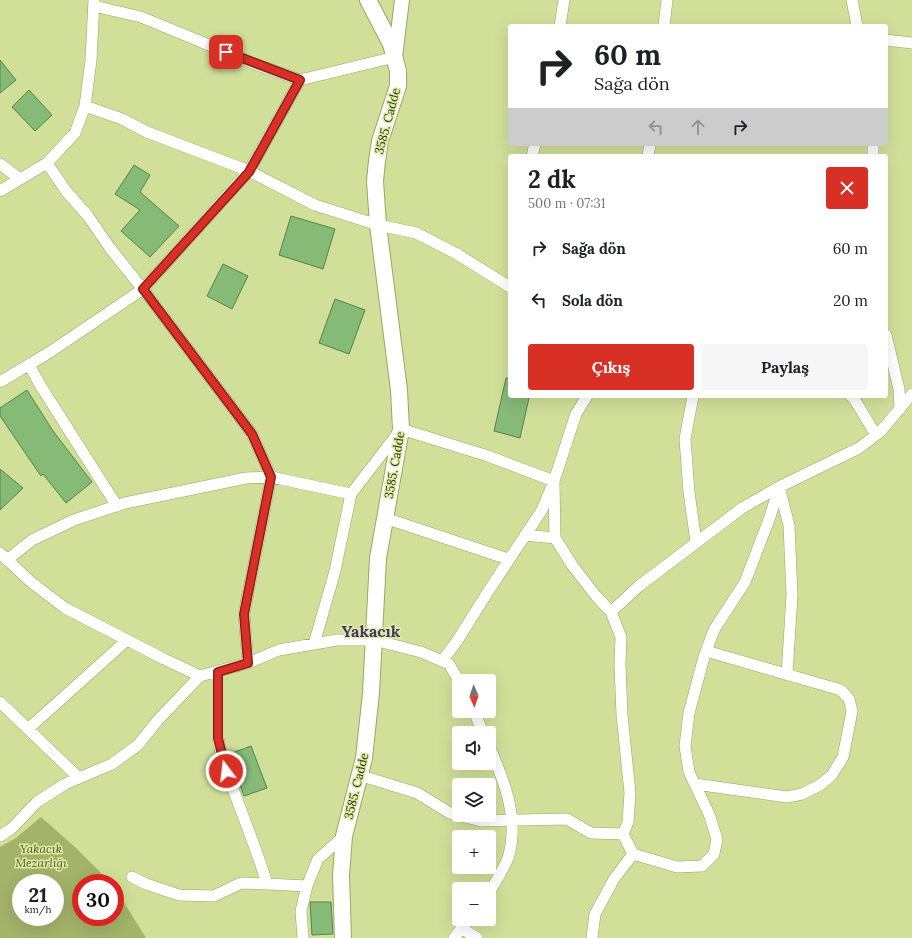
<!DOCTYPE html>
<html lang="tr">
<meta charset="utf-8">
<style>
body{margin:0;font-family:Lora,serif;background:#f6f6f6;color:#202124;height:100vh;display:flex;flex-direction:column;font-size:15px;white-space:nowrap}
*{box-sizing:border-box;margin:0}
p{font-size:13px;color:#757577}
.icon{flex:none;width:22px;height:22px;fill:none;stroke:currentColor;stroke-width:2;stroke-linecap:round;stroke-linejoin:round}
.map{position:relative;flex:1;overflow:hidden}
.sheet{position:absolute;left:508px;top:154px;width:380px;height:244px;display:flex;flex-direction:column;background:#fff;border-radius:4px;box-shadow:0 4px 16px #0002}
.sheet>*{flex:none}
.banner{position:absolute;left:508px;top:24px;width:380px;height:122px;border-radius:4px;box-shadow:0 4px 16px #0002;background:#fff;color:#202124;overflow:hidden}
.needle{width:26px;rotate:178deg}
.controls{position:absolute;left:452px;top:674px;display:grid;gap:8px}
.controls a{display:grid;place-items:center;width:44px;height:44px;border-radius:4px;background:#fff;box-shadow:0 4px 16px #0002;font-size:20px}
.speed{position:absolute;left:12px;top:874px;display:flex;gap:8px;font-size:20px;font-weight:700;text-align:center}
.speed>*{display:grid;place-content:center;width:52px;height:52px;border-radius:50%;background:#fff;box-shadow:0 4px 16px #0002;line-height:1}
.speed small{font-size:10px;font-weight:400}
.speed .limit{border:6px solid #d22;background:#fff;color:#111}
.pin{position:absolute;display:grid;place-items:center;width:34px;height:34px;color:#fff;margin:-17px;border-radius:8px;box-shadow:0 2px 6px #0006}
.me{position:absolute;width:44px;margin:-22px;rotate:345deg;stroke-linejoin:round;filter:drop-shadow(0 0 3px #0008)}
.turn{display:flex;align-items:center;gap:14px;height:84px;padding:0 20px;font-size:18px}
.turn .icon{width:52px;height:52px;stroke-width:2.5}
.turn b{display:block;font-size:28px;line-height:34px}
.lanes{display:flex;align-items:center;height:38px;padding:0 20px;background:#0003;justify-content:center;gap:20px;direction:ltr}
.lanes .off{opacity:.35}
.round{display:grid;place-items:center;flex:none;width:42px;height:42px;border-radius:4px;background:#f6f6f6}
.head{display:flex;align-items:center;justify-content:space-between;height:68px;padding:0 20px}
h1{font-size:24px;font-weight:700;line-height:30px}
.cta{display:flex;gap:8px;margin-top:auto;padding:8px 20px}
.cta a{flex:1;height:46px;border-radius:4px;background:#d93025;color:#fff;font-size:16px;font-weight:700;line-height:46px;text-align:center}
.cta a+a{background:#f6f6f6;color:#202124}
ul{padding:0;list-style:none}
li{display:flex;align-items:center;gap:12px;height:52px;padding:0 20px}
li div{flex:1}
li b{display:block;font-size:15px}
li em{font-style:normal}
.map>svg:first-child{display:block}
</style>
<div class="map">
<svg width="912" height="938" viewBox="0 0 912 938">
<rect width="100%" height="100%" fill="#d0e099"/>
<path fill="#a3b369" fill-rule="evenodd" d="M 41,817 L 77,849 L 111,883 L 81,883 L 81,917 L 115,917 L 115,888 L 146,938 L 0,938 L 0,847 L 16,838 ZM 21,883 L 55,883 L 55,917 L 21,917 Z"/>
<path fill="#86ba77" stroke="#58824b" d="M 0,60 L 16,80 L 0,93 Z
M 29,90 L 52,115 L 35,131 L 12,107 Z
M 134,165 L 150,175 L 140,192 L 179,226 L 150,257 L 121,231 L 140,210 L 115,194 Z
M 291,216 L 335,229 L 323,269 L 279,255 Z
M 223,264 L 248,276 L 232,309 L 207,296 Z
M 335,299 L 365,310 L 349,354 L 319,343 Z
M 506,378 L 510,378 L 510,396 L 522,396 L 529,398 L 520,438 L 494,431 Z
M 27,390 L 53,431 L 92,482 L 66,503 L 43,474 L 41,476 L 0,416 L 0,408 Z
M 0,469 L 23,488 L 0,510 Z
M 251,746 L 267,788 L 244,796 L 229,754 Z
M 310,902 L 331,902 L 333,934 L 312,935 Z"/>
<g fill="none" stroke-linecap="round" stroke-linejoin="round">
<g stroke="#99a762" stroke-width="12">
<path id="minor" d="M 852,0 L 857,26
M 94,6 L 141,17 L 255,64 L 300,80 L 395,57
M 560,26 L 564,0
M 664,26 L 667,0
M 886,40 L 912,43
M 85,106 L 122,119 L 147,132 L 249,171 L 315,205 L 378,225 L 416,233 L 457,254 L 510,287
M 873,144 L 873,156
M 532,156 L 535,144
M 648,156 L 650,144
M 47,163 L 66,191 L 88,216 L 110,248 L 153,302 L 252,434 L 271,477 L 244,614 L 248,663
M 0,164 L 20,179
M 0,191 L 47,163 L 75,133 L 85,106 L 91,60 L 94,0
M 886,335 L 899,389 L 900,409
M 29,365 L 42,388 L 117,506
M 0,382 L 50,352 L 143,289 L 249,171 L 300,80
M 693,396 L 685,439 L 689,492 L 696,542
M 851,396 L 853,397 L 876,435
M 779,487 L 789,525 L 792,595 L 787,675
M 385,518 L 508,559
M 525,535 L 555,538
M 0,553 L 31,582 L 65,608 L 164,659 L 200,676 L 248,663 L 279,650 L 337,640 L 374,640 L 421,652 L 449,664 L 459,681
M 7,560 L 32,540 L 74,520 L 125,503 L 246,478 L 271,477 L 351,494
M 611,612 L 639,586 L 742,508 L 779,487 L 859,448 L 880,432 L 912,394
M 314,644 L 335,571 L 351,494 L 401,429 L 488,456 L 554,481 L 555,538 L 572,565 L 596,596 L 611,612 L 621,637 L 620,665 L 622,715 L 630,793 L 628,822 L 623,834
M 442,661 L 457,641 L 489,590 L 542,510 L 554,481 L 576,414 L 587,396
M 218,672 L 218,738 C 222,762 231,783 239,805 C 249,831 259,857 267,884 L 307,886
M 0,702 L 79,778
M 474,711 L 483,733
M 28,729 L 127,640
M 489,746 C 504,780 519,818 509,855 C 505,867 495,883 489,893
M 359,775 L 417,793 L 450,813 L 481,821 L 567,819 L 591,833 L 623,834
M 695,784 L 787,797 L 802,794 L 820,785 L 832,775 L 843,757 L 852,711 L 849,699 L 841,690 L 706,651
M 623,834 L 633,854 L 677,867 L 702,866 L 714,854 L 717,839 L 709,814 L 689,772 L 685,746 L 689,713 L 704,657 L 714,630 L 745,582 L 770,517 L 779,487
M 0,836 L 11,829 L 37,802 L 65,784 L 112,764 L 138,745 L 158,720 L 200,676
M 132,877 L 146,884 L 179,895 L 214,896 L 241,883 L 267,884
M 461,928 L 477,938
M 303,938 L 301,911 L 307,886 L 318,859 L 344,836
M 454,938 L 469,919
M 592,938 L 595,914 L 614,879 L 633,854"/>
</g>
<g stroke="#99a762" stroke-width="16">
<path id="tertiary" d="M 395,57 L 402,0"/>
</g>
<g stroke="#99a762" stroke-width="18">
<path id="secondary" d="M 343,938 L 341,875 L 344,836 L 364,758 L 371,693 L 378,558 L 401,429 L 399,390 L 378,225 L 375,181 L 377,161 L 380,141 L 398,86 L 398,71 L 391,44 L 368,0"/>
</g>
<use href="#minor" stroke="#fff" stroke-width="11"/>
<use href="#tertiary" stroke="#fff" stroke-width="14"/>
<use href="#secondary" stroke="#fff" stroke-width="16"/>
</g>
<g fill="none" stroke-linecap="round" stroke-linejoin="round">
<g stroke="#8d1f18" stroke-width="10">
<path id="route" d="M 226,771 L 218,738 L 218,672 L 248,663 L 244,614 L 271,477 L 252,434 L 143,289 L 249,172 L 300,80 L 226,52"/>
</g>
<use href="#route" stroke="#d93025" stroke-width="7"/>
</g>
<g text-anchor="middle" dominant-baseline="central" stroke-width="3" stroke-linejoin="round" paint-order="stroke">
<g font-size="12" fill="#303519" stroke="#ddeda5">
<text transform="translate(387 121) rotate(-75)">3585. Cadde</text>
<text transform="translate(394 465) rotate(-80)">3585. Cadde</text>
<text transform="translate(356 786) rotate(-76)">3585. Cadde</text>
</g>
<g font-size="12" font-style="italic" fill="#4f5a1f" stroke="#ddeda5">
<text x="41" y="848">Yakacık<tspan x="41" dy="14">Mezarlığı</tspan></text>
</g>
<g font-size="16" font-weight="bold" fill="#49336f" stroke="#ddeda5">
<text x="371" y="631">Yakacık</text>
</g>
</g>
</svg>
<div class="controls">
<a><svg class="needle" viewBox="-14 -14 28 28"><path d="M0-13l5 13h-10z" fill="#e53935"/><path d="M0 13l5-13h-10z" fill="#757577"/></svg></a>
<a><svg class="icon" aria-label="sound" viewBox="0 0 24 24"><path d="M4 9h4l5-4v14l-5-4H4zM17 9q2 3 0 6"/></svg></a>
<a><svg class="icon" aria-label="layers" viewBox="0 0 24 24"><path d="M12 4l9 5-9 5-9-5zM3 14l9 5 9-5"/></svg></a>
<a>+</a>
<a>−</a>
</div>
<div class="speed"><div>21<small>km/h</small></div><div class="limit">30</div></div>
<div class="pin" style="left:226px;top:52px;background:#d93025"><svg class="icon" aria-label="arrive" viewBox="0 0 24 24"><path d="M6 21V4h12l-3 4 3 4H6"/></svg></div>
<svg class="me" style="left:226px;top:771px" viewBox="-20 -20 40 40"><circle r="17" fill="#d93025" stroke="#fff" stroke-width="3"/><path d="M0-11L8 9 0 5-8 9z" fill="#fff"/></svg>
<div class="banner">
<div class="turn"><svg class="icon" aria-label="right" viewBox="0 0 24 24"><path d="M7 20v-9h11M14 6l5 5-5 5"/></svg><div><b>60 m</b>Sağa dön</div></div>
<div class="lanes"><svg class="icon off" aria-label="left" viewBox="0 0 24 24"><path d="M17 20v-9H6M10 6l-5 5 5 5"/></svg><svg class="icon off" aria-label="ahead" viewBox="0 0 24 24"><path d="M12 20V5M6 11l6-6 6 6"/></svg><svg class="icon" aria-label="right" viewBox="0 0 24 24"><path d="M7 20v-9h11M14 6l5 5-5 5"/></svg></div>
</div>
<section class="sheet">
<div class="head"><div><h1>2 dk</h1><p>500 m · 07:31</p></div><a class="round" style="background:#d93025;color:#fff"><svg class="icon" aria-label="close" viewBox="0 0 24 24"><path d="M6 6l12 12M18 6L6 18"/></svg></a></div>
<ul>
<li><svg class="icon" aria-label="right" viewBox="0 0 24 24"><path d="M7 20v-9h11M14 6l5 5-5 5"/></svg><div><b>Sağa dön</b></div><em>60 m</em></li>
<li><svg class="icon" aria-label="left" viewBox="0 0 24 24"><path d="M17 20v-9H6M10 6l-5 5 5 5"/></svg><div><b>Sola dön</b></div><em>20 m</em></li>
</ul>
<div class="cta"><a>Çıkış</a><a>Paylaş</a></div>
</section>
</div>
